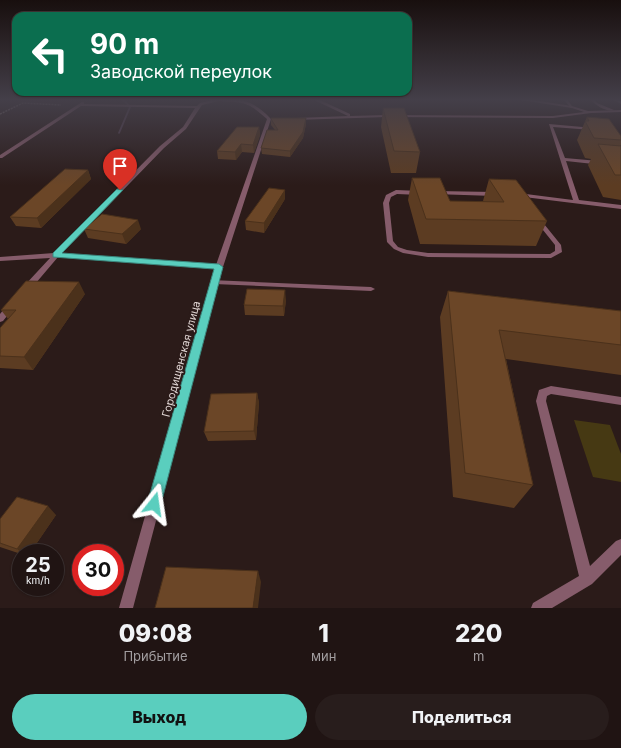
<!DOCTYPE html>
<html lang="ru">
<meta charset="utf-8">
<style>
body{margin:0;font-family:Inter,sans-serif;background:#281d1c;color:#f1f3f6;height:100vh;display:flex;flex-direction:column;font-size:15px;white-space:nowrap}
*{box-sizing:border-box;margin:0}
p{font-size:13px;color:#a29ea0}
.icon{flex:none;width:22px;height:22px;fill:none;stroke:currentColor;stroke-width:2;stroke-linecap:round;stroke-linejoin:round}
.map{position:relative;height:608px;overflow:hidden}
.sheet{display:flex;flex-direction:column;background:#201413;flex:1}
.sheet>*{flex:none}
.banner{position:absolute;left:12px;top:12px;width:400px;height:84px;border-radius:12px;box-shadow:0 1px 3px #0004,0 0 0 1px #3d3333;background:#0b6e4f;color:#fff;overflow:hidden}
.speed{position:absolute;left:12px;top:544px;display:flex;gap:8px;font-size:20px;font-weight:700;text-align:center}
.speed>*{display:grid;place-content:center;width:52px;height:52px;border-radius:50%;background:#201413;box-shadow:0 1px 3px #0004,0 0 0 1px #3d3333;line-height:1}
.speed small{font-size:10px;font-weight:400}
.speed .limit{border:6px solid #d22;background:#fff;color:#111}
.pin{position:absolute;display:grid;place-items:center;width:34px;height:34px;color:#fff;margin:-41px -17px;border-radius:50% 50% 50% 0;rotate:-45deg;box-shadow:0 0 4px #0007}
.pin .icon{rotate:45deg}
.me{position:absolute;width:44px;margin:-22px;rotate:15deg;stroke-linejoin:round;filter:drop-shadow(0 0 3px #0008)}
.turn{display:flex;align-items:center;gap:14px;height:84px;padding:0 12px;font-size:18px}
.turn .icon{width:52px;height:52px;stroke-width:2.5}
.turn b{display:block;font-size:28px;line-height:34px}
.eta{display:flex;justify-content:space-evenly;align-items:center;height:68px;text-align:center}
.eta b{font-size:24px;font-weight:800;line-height:28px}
.action{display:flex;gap:8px;margin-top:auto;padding:8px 12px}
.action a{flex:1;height:46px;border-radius:24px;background:#5acebe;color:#111;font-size:16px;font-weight:800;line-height:46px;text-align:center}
.action a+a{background:#281d1c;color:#f1f3f6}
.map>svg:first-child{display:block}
</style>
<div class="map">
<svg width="621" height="608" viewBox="0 0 621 608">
<rect width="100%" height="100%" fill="#2b1b19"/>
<path fill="#463913" d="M 574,420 L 610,425 L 621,454 L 621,482 L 593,477 Z"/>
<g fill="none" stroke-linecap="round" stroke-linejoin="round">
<path fill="#544051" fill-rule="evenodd" d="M 125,100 L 131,107 L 120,133 L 119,134 L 118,133 L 129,107 L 122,100 Z"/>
<path stroke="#887a78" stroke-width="1.5" stroke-dasharray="2 1" stroke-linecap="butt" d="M 0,114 L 23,103 L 61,105"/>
<path fill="#865c6b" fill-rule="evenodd" d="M 564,100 L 568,100 L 573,108 L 571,108 Z
M 591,100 L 595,100 L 597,103 L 614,110 C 607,112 596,106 591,100 Z
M 614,100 L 621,101 L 621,104 Z
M 549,124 L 594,128 L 594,130 L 592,130 L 553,127 L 565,158 L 621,163 L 621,167 L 566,161 L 579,200 L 621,205 L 621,209 L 516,196 L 515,195 L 518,193 L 573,200 Z
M 396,190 L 420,191 L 423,193 L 420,195 L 397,194 L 391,197 L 389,203 L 393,241 L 398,247 L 407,250 L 428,253 L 550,254 L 555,251 L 555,245 L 535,220 L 538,218 L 540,219 L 561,245 L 562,252 L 551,258 L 428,257 L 403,253 L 394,249 L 387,242 L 383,203 L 386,195 Z
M 436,191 L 494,192 L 497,194 L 494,196 L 434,194 L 433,193 Z
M 211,280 L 371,287 L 375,289 L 371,291 L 214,284 L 211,284 L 210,282 Z
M 551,386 L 621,397 L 621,405 L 551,394 L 547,396 L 546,401 L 590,566 L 616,541 L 621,539 L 621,555 L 592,584 L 552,608 L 531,608 L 533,603 L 579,576 L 536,401 L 539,390 Z"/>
<path fill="#865c6b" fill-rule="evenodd" d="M 213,100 C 240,100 250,97 271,119 L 223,267 L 133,608 L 119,608 L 215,269 L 58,257 L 30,290 L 24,290 L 23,288 L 24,286 L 50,258 L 0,261 L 0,257 L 54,253 L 160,146 L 183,127 L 195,108 L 81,106 L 2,158 L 0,158 L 0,155 L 82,102 L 84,102 L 84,104 L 197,106 L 200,103 ZM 219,101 C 245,103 247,101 267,119 L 216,265 L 62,253 L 164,148 L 186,129 L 202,105 Z
M 314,100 L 320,100 L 350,114 L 350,116 L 386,115 L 553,116 L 584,112 L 572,108 L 521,100 L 533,100 L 572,106 L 588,111 L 621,110 L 621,112 L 591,113 L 553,118 L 386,117 L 295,120 L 296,118 L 348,116 Z
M 11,303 L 15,306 L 3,321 L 0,322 L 0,314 L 8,304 Z"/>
</g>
<path fill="#5c3c22" d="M 383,108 L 420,152 L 416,173 L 391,173 L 381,127 Z
M 587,117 L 621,136 L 621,145 L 620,146 L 621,146 L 621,200 L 603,197 L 588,165 L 591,159 L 585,158 L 577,140 Z
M 306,118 L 306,124 L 303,138 L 290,157 L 262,154 L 261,148 L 275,130 L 271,125 L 271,119 Z
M 259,127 L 260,135 L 254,153 L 242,152 L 236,160 L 218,159 L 217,151 Z
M 88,170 L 91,179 L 41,228 L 16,226 L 10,217 Z
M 412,178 L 450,201 L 483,201 L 489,179 L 547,221 L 536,246 L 420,244 L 408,200 Z
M 285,199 L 264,233 L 246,230 L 245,221 Z
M 84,229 L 141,229 L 126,244 L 88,238 Z
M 448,291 L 621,311 L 621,375 L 506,359 L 533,485 L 514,508 L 453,497 L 440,317 Z
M 85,294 L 33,370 L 0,368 L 0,328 L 8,319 L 1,310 Z
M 286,300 L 284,316 L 245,315 L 244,305 Z
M 257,393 L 259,403 L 256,440 L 208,441 L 204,432 Z
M 56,515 L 30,553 L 21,553 L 21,554 L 0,547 L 0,519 Z"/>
<path fill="#4b311b" d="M 306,118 L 306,124 L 303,138 L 290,157 L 290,151 Z
M 259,127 L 260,135 L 254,153 L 253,145 Z
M 241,144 L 242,152 L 236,160 L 235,152 Z
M 88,170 L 91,179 L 41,228 L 37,218 Z
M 285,190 L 285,199 L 264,233 L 264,223 Z
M 138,220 L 141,229 L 126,244 L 122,234 Z
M 79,282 L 85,294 L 33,370 L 24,357 Z
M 285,290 L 286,300 L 284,316 L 283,306 Z
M 257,393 L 259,403 L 256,440 L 254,431 Z
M 48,506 L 56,515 L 30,553 L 23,553 L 17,549 Z
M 258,571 L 261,582 L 258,608 L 253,608 Z"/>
<path fill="#6b4627" stroke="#4b311b" d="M 383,108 L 404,108 L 420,152 L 394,151 Z
M 587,117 L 609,119 L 621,136 L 621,140 L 594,138 L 585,121 L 589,121 Z
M 271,118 L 306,118 L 303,132 L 290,151 L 261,148 L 267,130 L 278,130 L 271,119 Z
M 237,127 L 259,127 L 253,145 L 241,144 L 235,152 L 217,151 Z
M 598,144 L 621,146 L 621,175 L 615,175 Z
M 65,169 L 88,170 L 37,218 L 10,217 Z
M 412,178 L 440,178 L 450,201 L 504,202 L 489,179 L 516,180 L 547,221 L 426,219 Z
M 269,188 L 285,190 L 264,223 L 245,221 Z
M 102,214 L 138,220 L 122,234 L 84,229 Z
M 26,281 L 79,282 L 24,357 L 0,356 L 0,328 L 16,310 L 1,310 Z
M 247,289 L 285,290 L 283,306 L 244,305 Z
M 448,291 L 621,311 L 621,345 L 499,330 L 533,485 L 465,473 Z
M 257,393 L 254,431 L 204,432 L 211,394 Z
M 17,497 L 48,506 L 17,549 L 0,543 L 0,519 Z
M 166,567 L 258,571 L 253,608 L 155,608 Z"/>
<linearGradient id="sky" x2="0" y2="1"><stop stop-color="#180f0e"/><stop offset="0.54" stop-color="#443f49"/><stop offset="1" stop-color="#443f49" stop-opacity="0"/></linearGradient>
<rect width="621" height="185" fill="url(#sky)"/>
<path fill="#5acebe" stroke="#3a867c" d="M 117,189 L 123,190 L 62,253 L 219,264 L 223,267 L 161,504 L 159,509 L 154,511 L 149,509 L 147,504 L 214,269 L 53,257 L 53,253 Z"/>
<g text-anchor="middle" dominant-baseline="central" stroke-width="4" stroke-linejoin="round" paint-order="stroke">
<g font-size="11" fill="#dfd4d2" stroke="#2b1b19">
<text transform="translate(181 359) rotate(-75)">Городищенская улица</text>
</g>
</g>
</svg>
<div class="speed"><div>25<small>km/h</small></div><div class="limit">30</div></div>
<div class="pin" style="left:120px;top:190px;background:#d93025"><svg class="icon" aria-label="arrive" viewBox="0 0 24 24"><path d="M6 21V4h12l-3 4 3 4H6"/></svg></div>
<svg class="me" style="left:154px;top:504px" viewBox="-20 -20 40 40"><path d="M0-17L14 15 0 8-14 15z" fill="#5acebe" stroke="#fff" stroke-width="4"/></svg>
<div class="banner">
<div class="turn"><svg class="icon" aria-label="left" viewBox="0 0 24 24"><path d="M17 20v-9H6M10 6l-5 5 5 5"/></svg><div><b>90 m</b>Заводской переулок</div></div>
</div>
</div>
<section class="sheet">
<div class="eta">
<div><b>09:08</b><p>Прибытие</p></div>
<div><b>1</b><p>мин</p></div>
<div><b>220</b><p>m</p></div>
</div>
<div class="action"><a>Выход</a><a>Поделиться</a></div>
</section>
